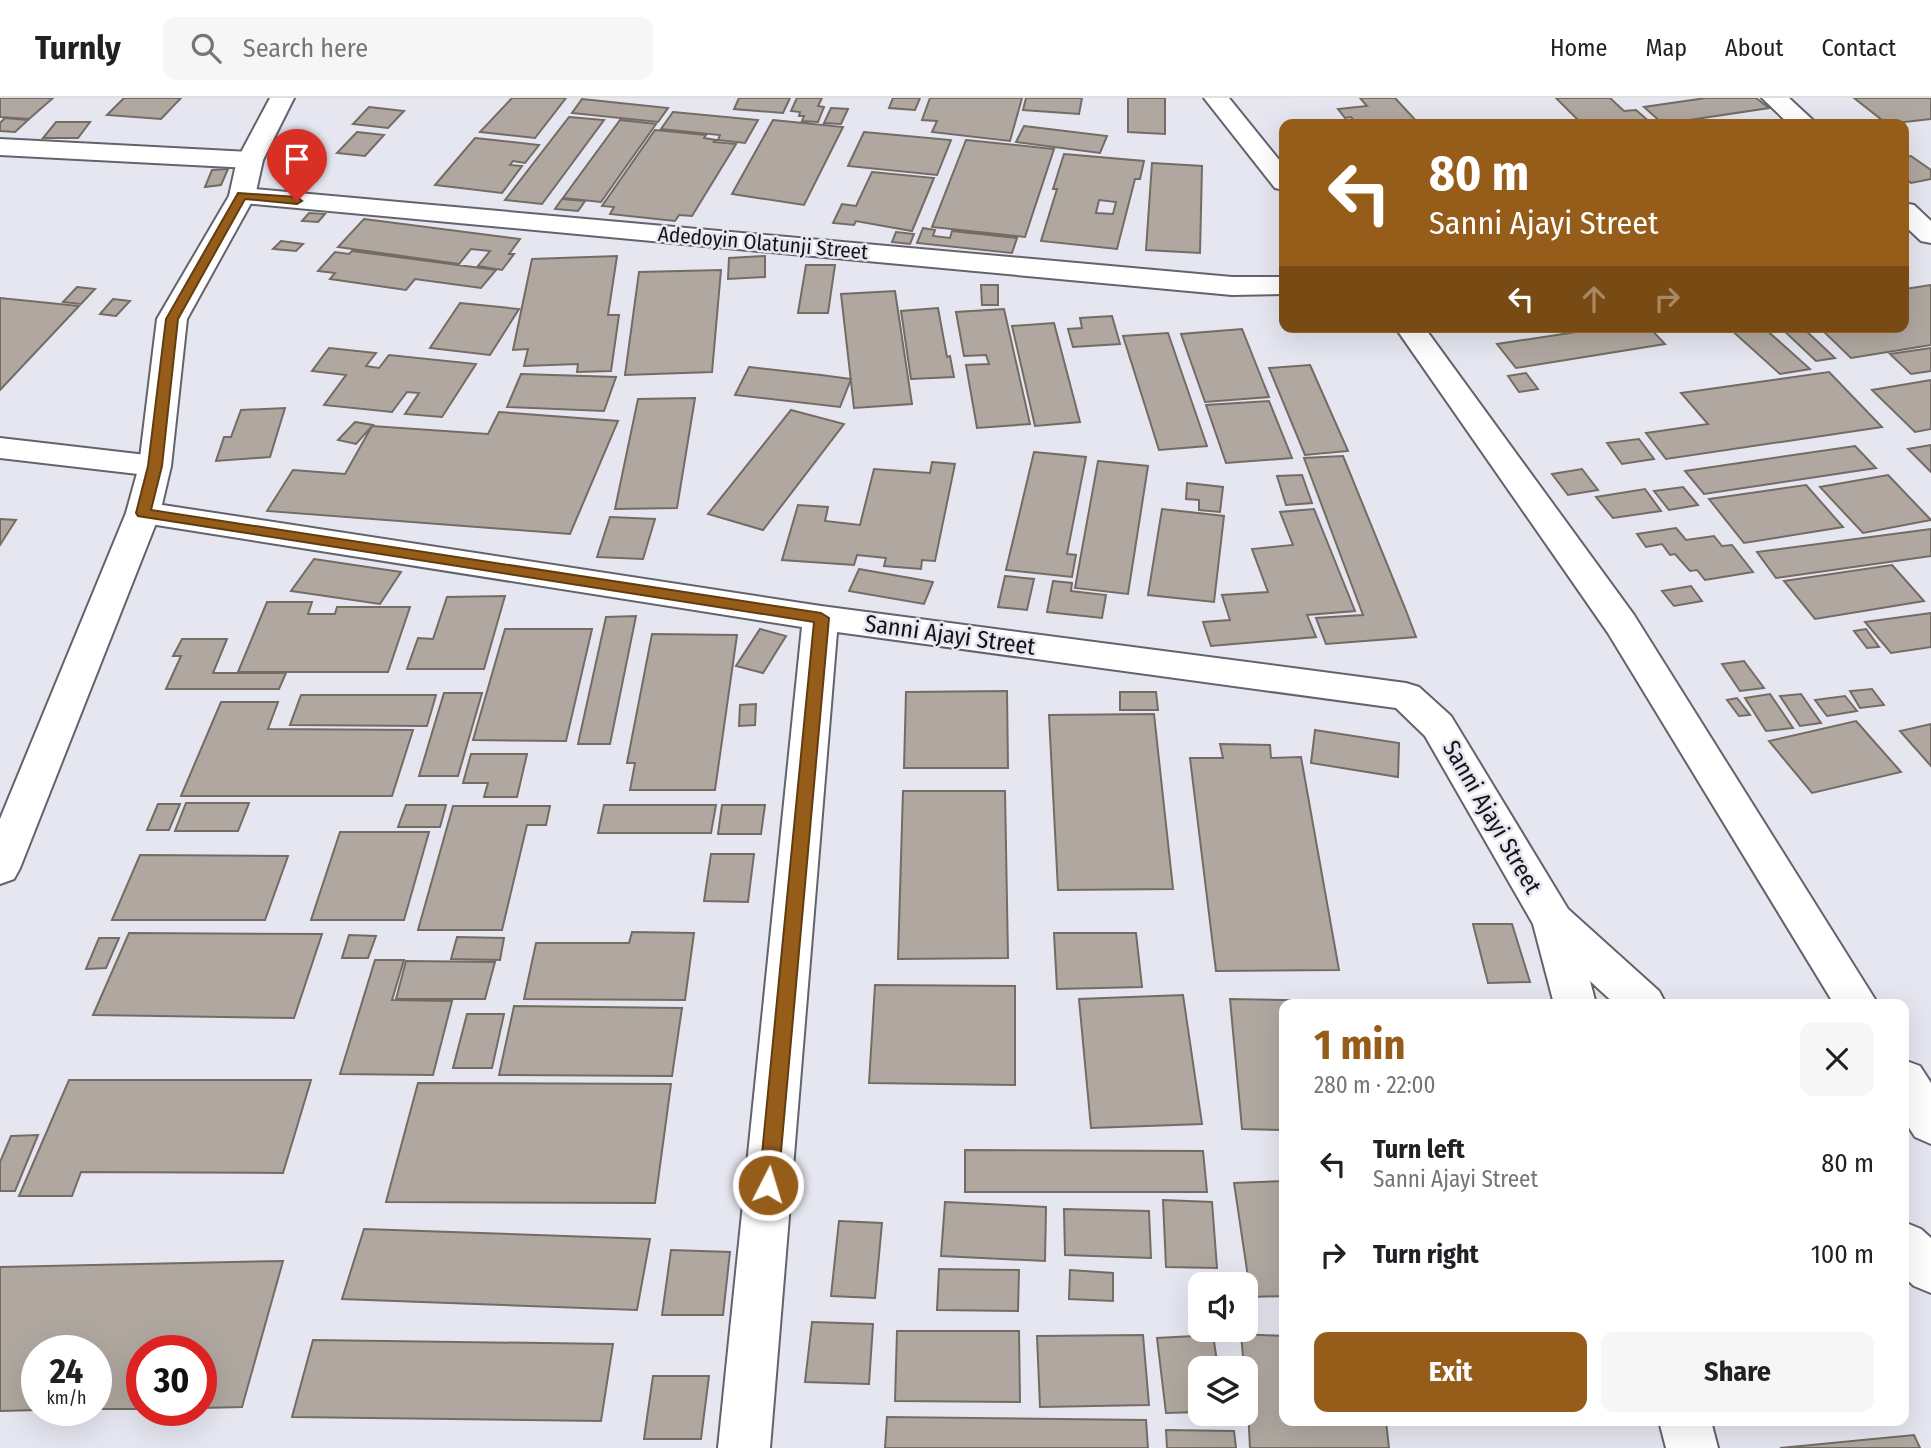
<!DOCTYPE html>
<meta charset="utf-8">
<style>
body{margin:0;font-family:"Fira Sans Condensed",sans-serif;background:#f6f6f6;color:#202124;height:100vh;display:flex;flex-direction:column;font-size:26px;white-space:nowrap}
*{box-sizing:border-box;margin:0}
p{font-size:23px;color:#757577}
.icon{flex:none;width:38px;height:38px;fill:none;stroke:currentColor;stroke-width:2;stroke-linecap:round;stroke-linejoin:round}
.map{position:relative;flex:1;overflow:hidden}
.side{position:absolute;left:1279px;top:901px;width:630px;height:427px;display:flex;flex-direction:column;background:#fff;border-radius:14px;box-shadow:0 7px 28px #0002}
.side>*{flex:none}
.banner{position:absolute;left:1279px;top:21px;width:630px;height:214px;border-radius:14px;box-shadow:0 7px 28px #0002;background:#965d1a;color:#fff;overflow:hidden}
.buttons{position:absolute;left:1188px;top:1174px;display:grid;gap:14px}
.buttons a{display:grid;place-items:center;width:70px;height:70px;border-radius:14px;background:#fff;box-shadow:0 7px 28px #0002;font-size:35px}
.speed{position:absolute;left:21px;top:1237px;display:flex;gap:14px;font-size:35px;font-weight:700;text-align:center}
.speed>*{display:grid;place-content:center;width:91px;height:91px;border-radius:50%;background:#fff;box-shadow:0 7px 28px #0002;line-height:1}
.speed small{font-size:18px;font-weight:400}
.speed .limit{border:10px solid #d22;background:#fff;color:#111}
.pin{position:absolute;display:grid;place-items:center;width:60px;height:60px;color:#fff;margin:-72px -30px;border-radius:50% 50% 50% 0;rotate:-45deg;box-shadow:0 0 7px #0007}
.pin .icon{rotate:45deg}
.me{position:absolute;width:77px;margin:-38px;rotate:5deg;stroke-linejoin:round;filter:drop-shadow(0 0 5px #0008)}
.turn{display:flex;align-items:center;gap:24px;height:147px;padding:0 35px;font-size:32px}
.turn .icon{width:91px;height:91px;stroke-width:2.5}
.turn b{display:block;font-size:49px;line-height:60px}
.lanes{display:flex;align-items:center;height:66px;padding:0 35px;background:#0003;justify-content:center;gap:35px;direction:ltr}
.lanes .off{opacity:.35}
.round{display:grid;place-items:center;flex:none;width:74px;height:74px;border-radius:14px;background:#f6f6f6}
.overview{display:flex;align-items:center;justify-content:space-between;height:119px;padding:0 35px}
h1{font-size:42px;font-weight:700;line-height:52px;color:#965d1a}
.primary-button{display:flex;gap:14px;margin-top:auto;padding:14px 35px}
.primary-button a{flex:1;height:80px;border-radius:14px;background:#965d1a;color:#fff;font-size:28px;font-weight:700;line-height:80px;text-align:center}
.primary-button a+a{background:#f6f6f6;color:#202124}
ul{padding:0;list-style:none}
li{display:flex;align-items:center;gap:21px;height:91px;padding:0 35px}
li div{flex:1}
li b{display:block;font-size:26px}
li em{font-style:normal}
header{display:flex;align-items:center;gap:42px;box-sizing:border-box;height:98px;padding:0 35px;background:#fff;border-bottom:2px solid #e0e0e0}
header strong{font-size:33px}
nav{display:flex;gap:38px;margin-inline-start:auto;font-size:24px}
.search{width:490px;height:63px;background:#f6f6f6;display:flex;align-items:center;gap:18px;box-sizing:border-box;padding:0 24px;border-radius:14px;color:#757577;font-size:26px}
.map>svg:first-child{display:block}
</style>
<header>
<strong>Turnly</strong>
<div class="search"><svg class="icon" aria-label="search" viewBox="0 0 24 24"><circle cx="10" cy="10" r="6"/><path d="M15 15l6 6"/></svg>Search here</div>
<nav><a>Home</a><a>Map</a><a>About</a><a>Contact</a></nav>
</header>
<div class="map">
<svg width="1931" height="1350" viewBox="0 0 1931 1350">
<rect width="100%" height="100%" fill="#e6e6f1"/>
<path fill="#b0a8a0" stroke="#736b64" stroke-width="2" fill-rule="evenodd" d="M 0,0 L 53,0 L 29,21 L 0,19 Z
M 124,0 L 181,0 L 161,21 L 107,17 Z
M 512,0 L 566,0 L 535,40 L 480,34 Z
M 739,0 L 790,0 L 783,15 L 734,11 Z
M 797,0 L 822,0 L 818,8 L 824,9 L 818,24 L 802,23 L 804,18 L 799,18 L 800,14 L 791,13 Z
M 893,0 L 920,0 L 915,12 L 889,10 Z
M 930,0 L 1022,0 L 1010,43 L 932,34 L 937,23 L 922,22 Z
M 1026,0 L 1082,0 L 1079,16 L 1023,12 Z
M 1128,0 L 1165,0 L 1165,36 L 1128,34 Z
M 1360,0 L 1395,0 L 1419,26 L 1357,26 L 1351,19 L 1345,20 L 1338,11 L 1367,8 Z
M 1556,0 L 1610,0 L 1624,13 L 1636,12 L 1652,26 L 1582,26 Z
M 1706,0 L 1756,0 L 1769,10 L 1663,26 L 1644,9 Z
M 1854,0 L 1931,0 L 1931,21 L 1887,26 Z
M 582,1 L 668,10 L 658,24 L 572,15 Z
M 369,9 L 404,13 L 388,30 L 353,26 Z
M 831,10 L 848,11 L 841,26 L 824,25 Z
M 673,14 L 758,22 L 745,45 L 718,42 L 720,37 L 661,31 Z
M 569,19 L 604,22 L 542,106 L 505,102 Z
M 5,20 L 28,22 L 15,34 L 0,33 L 0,25 Z
M 620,22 L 656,26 L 601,104 L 563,100 Z
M 773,22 L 843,29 L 804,107 L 732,96 Z
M 56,24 L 90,24 L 78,40 L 43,40 Z
M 1024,28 L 1107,38 L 1100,55 L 1016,44 Z
M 655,32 L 706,37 L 704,40 L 716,42 L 714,44 L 736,46 L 692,118 L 679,117 L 675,123 L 610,116 L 614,109 L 602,108 Z
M 357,34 L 384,37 L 365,58 L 337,55 Z
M 864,34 L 951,42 L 937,77 L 848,68 Z
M 475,40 L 539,47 L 525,65 L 513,63 L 510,67 L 522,68 L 502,95 L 435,87 Z
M 966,42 L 1054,51 L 1025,139 L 932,129 Z
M 1064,56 L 1144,63 L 1140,81 L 1135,81 L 1117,151 L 1041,143 L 1057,91 L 1053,91 ZM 1099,102 L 1116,104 L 1113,116 L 1096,115 Z
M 1911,58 L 1931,72 L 1931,81 L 1911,85 L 1904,79 L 1904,59 Z
M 1152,65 L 1202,68 L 1200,155 L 1146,152 Z
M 228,71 L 221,87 L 205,89 L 212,72 Z
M 872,74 L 934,80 L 912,133 L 856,123 L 854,127 L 833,125 L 842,106 L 856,108 Z
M 562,101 L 585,103 L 578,113 L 555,111 Z
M 309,115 L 325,116 L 318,124 L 302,123 Z
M 364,121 L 520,141 L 509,156 L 514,156 L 502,172 L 478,168 L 490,153 L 471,151 L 459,166 L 338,149 Z
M 923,130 L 935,132 L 933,138 L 950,140 L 952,133 L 1017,140 L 1012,155 L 917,145 Z
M 896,134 L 914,136 L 910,146 L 892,144 Z
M 281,143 L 303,146 L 296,153 L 273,151 Z
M 352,153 L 496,172 L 481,190 L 415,181 L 406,192 L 330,181 L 335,175 L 318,173 L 335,154 L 349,156 Z
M 617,158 L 608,217 L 619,217 L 611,273 L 577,274 L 578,266 L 524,268 L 528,251 L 513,252 L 532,161 Z
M 765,158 L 765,179 L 728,181 L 729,160 Z
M 806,167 L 835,167 L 828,215 L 798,215 Z
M 721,172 L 712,274 L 625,277 L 639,174 Z
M 981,187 L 998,187 L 998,207 L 982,207 Z
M 1931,187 L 1931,247 L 1851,260 L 1819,229 L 1904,229 L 1904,191 Z
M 77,189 L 95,191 L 81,206 L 63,204 Z
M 895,193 L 912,306 L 854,310 L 841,196 Z
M 0,200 L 79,208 L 0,292 Z
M 113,201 L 130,203 L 116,218 L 100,216 Z
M 460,205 L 519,211 L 490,257 L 430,250 Z
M 938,210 L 947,259 L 950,258 L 954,279 L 911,281 L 901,213 Z
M 1004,211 L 1030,326 L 977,330 L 966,267 L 989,266 L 986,257 L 964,258 L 956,214 Z
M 1112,218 L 1120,246 L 1073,249 L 1068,231 L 1082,230 L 1080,220 Z
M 1054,225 L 1080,324 L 1035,328 L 1012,228 Z
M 1609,229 L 1649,229 L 1665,246 L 1516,270 L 1497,246 Z
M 1728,229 L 1763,229 L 1810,271 L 1780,276 Z
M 1780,229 L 1802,229 L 1835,260 L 1816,263 Z
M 1242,231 L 1269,299 L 1205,304 L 1181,236 Z
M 1168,235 L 1207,348 L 1159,352 L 1123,238 Z
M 329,250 L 376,255 L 366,268 L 379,270 L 389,257 L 476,266 L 442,319 L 405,316 L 419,295 L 407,294 L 392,314 L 324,307 L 346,277 L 312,273 Z
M 1931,250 L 1931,273 L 1911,276 L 1890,256 Z
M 1310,267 L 1348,353 L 1305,357 L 1269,270 Z
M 749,269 L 821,277 L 851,281 L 840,309 L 735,297 Z
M 1829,274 L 1882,329 L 1666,361 L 1646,335 L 1708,326 L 1681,295 Z
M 1526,275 L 1538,291 L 1519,294 L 1508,278 Z
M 521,276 L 616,279 L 604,313 L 507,309 Z
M 1931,282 L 1931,331 L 1915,334 L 1872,292 Z
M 695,300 L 677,410 L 615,411 L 638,301 Z
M 1269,303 L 1292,360 L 1226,365 L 1206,307 Z
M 285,310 L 270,359 L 216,363 L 224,339 L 231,339 L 241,312 Z
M 791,312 L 844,326 L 763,432 L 708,416 Z
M 499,314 L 618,323 L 570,436 L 267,413 L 293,372 L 345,376 L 372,328 L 488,336 Z
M 355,324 L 373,327 L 356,346 L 338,342 Z
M 1639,341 L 1654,361 L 1622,366 L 1607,345 Z
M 1931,347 L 1931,374 L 1908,351 Z
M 1855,348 L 1876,370 L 1704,396 L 1685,373 Z
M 1034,354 L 1086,359 L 1067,456 L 1076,457 L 1072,479 L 1006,472 Z
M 1343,358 L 1405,510 L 1416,539 L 1326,546 L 1316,520 L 1363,517 L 1304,360 Z
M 1098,363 L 1148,368 L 1128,496 L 1075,490 Z
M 932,364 L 955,366 L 935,463 L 922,462 L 921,471 L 884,468 L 886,460 L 857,457 L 854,467 L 782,462 L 798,407 L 828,409 L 825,423 L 860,427 L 874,371 L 930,375 Z
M 1582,371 L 1598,392 L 1568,397 L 1552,376 Z
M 1302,377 L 1312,405 L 1286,407 L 1277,378 Z
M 1888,377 L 1931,422 L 1863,435 L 1820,389 Z
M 1187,385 L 1223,389 L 1220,414 L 1199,412 L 1199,402 L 1186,401 Z
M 1806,387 L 1843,429 L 1744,445 L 1709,401 Z
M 1683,389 L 1698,407 L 1669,412 L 1654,393 Z
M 1645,391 L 1661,413 L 1613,420 L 1596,399 Z
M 1162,411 L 1224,418 L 1214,504 L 1148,497 Z
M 1314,411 L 1355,513 L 1307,517 L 1316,539 L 1211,548 L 1203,524 L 1230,522 L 1222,497 L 1268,494 L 1252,451 L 1293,447 L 1280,414 Z
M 610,419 L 655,421 L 643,461 L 597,459 Z
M 0,421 L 16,422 L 0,447 Z
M 1676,430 L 1686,442 L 1714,438 L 1722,448 L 1732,447 L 1753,474 L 1705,482 L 1697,472 L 1690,473 L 1675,456 L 1670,457 L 1662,446 L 1646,449 L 1637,436 Z
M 1931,431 L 1931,458 L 1776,480 L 1757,454 Z
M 314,461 L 401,474 L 380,506 L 291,493 Z
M 1892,467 L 1924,503 L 1815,521 L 1784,483 Z
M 859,471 L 933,484 L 924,506 L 849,493 Z
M 1005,478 L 1034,481 L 1027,512 L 998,509 Z
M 1053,483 L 1072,485 L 1071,493 L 1106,497 L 1102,520 L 1047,514 Z
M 1691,488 L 1702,503 L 1674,508 L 1662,493 Z
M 505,498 L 484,571 L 407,571 L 418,540 L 433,541 L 447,499 Z
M 267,504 L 312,504 L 308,516 L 335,516 L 337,509 L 410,509 L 388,574 L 238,574 Z
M 1931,515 L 1931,549 L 1891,555 L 1865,524 Z
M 636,518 L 610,646 L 578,646 L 606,519 Z
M 505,531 L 592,531 L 566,643 L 473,642 Z
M 760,531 L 786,538 L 763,575 L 736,568 Z
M 1866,531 L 1879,549 L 1867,550 L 1854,533 Z
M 652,536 L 737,537 L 715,692 L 630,692 L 635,665 L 627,665 Z
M 182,541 L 227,541 L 213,575 L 286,575 L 279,591 L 166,591 L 181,558 L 173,558 Z
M 1744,563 L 1764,590 L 1740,593 L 1722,566 Z
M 1872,591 L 1884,607 L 1860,610 L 1850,593 Z
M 1007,593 L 1008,670 L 904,670 L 906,594 Z
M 1120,594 L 1156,594 L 1158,612 L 1120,612 Z
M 444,595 L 482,595 L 458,678 L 419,678 Z
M 1770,596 L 1793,630 L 1766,633 L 1745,600 Z
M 1801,596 L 1821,625 L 1800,628 L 1780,598 Z
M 301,597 L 436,597 L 427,628 L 290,627 Z
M 1845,598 L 1857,613 L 1827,618 L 1815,602 Z
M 1737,600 L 1750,617 L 1739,618 L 1727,602 Z
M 221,604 L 278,604 L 268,631 L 413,632 L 392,698 L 181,698 Z
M 756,606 L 755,627 L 739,628 L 740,607 Z
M 1154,616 L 1173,791 L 1058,792 L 1049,617 Z
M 1856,623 L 1901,674 L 1812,695 L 1769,643 Z
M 1931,626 L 1931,668 L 1900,633 Z
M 1315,632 L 1399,645 L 1398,679 L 1311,665 Z
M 1220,646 L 1270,647 L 1271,660 L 1301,659 L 1339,872 L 1216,873 L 1190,660 L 1223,660 Z
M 471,656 L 527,656 L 517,699 L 484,699 L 488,685 L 463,685 Z
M 903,693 L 1005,693 L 1008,860 L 898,861 Z
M 186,705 L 249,705 L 238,733 L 175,733 Z
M 158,706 L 180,706 L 169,732 L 147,732 Z
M 406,707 L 446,707 L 440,729 L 398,729 Z
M 604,707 L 716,707 L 711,735 L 598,735 Z
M 722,707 L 765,707 L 761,736 L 718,736 Z
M 453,708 L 550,708 L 546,727 L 527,727 L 502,832 L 418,832 Z
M 340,734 L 429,734 L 404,822 L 311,822 Z
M 711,756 L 754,756 L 748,804 L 704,803 Z
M 140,757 L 288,758 L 265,822 L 112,822 Z
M 1473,826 L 1512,826 L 1530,884 L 1488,885 Z
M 632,834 L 694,835 L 685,902 L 524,901 L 536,845 L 629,845 Z
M 129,835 L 322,836 L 294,920 L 93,917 Z
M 1054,835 L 1136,835 L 1142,889 L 1057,891 Z
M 349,837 L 376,838 L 368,860 L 342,860 Z
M 457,839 L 504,840 L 500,862 L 451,861 Z
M 99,840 L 119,840 L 106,870 L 86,871 Z
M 375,862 L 404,862 L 392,902 L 452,903 L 433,977 L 340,976 Z
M 406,863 L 495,864 L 485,901 L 396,901 Z
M 875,887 L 1015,888 L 1015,987 L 869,985 Z
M 1183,897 L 1202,1026 L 1091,1030 L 1079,901 Z
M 1230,901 L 1488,906 L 1284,906 L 1284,1032 L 1242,1031 Z
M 514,908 L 682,910 L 672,978 L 499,977 Z
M 467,916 L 504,916 L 492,970 L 453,970 Z
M 69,982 L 311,982 L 283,1075 L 81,1074 L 72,1098 L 19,1098 Z
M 418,985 L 671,986 L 655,1105 L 386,1104 Z
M 38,1037 L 15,1093 L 0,1093 L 0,1064 L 11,1038 Z
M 965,1052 L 1203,1053 L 1207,1094 L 965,1094 Z
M 1284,1083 L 1284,1198 L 1251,1199 L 1234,1085 Z
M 1163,1102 L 1212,1104 L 1217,1170 L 1166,1169 Z
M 945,1104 L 1046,1109 L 1045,1163 L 941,1158 Z
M 1064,1111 L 1149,1113 L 1151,1160 L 1065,1157 Z
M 839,1123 L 882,1125 L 875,1200 L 831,1198 Z
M 364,1131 L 650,1141 L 637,1212 L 342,1201 Z
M 671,1152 L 730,1154 L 723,1217 L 662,1217 Z
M 283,1163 L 242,1309 L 201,1310 L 201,1253 L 142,1253 L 142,1311 L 96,1311 L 96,1253 L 37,1253 L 37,1312 L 0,1313 L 0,1169 Z
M 939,1171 L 1019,1172 L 1018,1213 L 937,1212 Z
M 1070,1172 L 1113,1175 L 1113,1203 L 1069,1201 Z
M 812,1224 L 873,1226 L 869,1286 L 805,1284 Z
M 897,1233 L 1019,1233 L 1020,1304 L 895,1303 Z
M 1241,1236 L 1284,1238 L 1284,1323 L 1386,1323 L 1389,1350 L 1250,1350 L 1246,1270 L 1244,1270 Z
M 1143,1237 L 1149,1307 L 1040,1309 L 1037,1238 Z
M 1213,1237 L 1218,1270 L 1200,1270 L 1200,1314 L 1166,1315 L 1157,1240 Z
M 313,1242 L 613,1246 L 601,1323 L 292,1319 Z
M 653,1278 L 709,1278 L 701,1341 L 644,1341 Z
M 887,1319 L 1146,1322 L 1148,1350 L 885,1350 Z
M 1166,1332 L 1234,1333 L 1236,1350 L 1167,1350 Z
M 1914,1337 L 1920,1350 L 1780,1350 Z"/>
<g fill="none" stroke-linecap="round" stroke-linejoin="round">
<g stroke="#62636c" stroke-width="4">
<path id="street" d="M 1204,0 L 1229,0 L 1284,68 L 1284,92 L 1275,90 Z
M 1762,0 L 1789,0 L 1817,26 L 1789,26 Z
M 0,41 L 250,54 L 259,57 L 263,62 L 259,67 L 250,70 L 0,57 Z
M 242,90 L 1232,179 L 1284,179 L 1284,196 L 1232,197 L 233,104 L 229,98 L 233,92 Z
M 1904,105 L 1914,107 L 1931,123 L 1931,145 L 1921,143 L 1904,127 Z
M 1395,229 L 1424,229 L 1634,517 L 1878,906 L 1834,906 L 1608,535 Z
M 0,340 L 155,358 L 166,361 L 171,368 L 166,375 L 155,378 L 0,360 Z
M 143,404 L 821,508 L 1406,585 L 1419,589 L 1451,618 L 1568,811 L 1659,893 L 1666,906 L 1615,906 L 1590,883 L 1596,906 L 1554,906 L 1533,826 L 1425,638 L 1396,610 L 837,534 L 770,1350 L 718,1350 L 802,529 L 131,423 L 126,415 L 131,407 Z
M 1904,962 L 1920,968 L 1931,985 L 1931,1046 L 1915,1039 L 1904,1022 Z
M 1904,1124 L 1921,1131 L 1931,1140 L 1931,1195 L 1914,1188 L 1904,1179 Z
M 1659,1323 L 1711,1323 L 1718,1350 L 1666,1350 Z"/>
</g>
<g stroke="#62636c" stroke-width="4">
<path id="secondary" d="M 270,0 L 294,0 L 263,62 L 255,98 L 187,221 L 171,368 L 160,415 L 20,770 L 14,781 L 0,786 L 0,721 L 126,415 L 139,368 L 157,221 L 229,98 L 237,62 Z"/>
</g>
<use href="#street" fill="#fff" fill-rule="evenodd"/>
<use href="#secondary" fill="#fff" fill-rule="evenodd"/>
</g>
<path fill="#965d1a" stroke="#623c11" stroke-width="2" d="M 238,95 L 297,99 L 302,103 L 297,106 L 245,101 L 178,221 L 162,368 L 151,412 L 821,515 L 829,520 L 778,1087 L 775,1094 L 768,1096 L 762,1094 L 759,1087 L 814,524 L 138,418 L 136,415 L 148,368 L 166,221 Z"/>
<g text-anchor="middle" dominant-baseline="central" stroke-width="5" stroke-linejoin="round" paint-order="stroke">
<g font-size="21" fill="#141418" stroke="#e6e6f1">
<text transform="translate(763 145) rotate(5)">Adedoyin Olatunji Street</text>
</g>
<g font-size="24" fill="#141418" stroke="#e6e6f1">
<text transform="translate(950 537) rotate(8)">Sanni Ajayi Street</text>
<text transform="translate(1492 719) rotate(60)">Sanni Ajayi Street</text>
</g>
</g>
</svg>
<div class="buttons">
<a><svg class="icon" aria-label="sound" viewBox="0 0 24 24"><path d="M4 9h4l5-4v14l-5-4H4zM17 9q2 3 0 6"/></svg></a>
<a><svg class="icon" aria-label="layers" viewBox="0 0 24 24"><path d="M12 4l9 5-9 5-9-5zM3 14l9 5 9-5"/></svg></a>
</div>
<div class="speed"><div>24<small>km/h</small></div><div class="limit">30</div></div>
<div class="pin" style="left:297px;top:103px;background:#d93025"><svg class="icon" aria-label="arrive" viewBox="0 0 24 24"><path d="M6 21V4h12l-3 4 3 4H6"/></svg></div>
<svg class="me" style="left:768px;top:1087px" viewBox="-20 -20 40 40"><circle r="17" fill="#965d1a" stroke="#fff" stroke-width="3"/><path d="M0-11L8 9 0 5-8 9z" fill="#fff"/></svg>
<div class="banner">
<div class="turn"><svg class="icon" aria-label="left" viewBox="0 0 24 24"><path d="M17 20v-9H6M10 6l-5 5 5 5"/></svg><div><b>80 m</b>Sanni Ajayi Street</div></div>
<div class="lanes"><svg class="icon" aria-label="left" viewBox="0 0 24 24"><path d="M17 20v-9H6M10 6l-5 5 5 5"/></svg><svg class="icon off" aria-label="ahead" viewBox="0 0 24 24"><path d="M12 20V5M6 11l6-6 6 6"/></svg><svg class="icon off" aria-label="right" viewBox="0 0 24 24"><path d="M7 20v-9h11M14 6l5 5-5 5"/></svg></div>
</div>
<section class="side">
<div class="overview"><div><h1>1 min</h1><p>280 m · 22:00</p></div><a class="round"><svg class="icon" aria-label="close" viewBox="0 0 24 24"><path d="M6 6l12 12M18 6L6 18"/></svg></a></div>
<ul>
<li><svg class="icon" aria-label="left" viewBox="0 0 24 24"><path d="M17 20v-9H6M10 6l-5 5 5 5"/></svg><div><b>Turn left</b><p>Sanni Ajayi Street</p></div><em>80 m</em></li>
<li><svg class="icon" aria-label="right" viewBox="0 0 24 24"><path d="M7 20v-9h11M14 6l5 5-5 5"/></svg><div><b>Turn right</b></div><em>100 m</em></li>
</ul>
<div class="primary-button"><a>Exit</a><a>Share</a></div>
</section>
</div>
